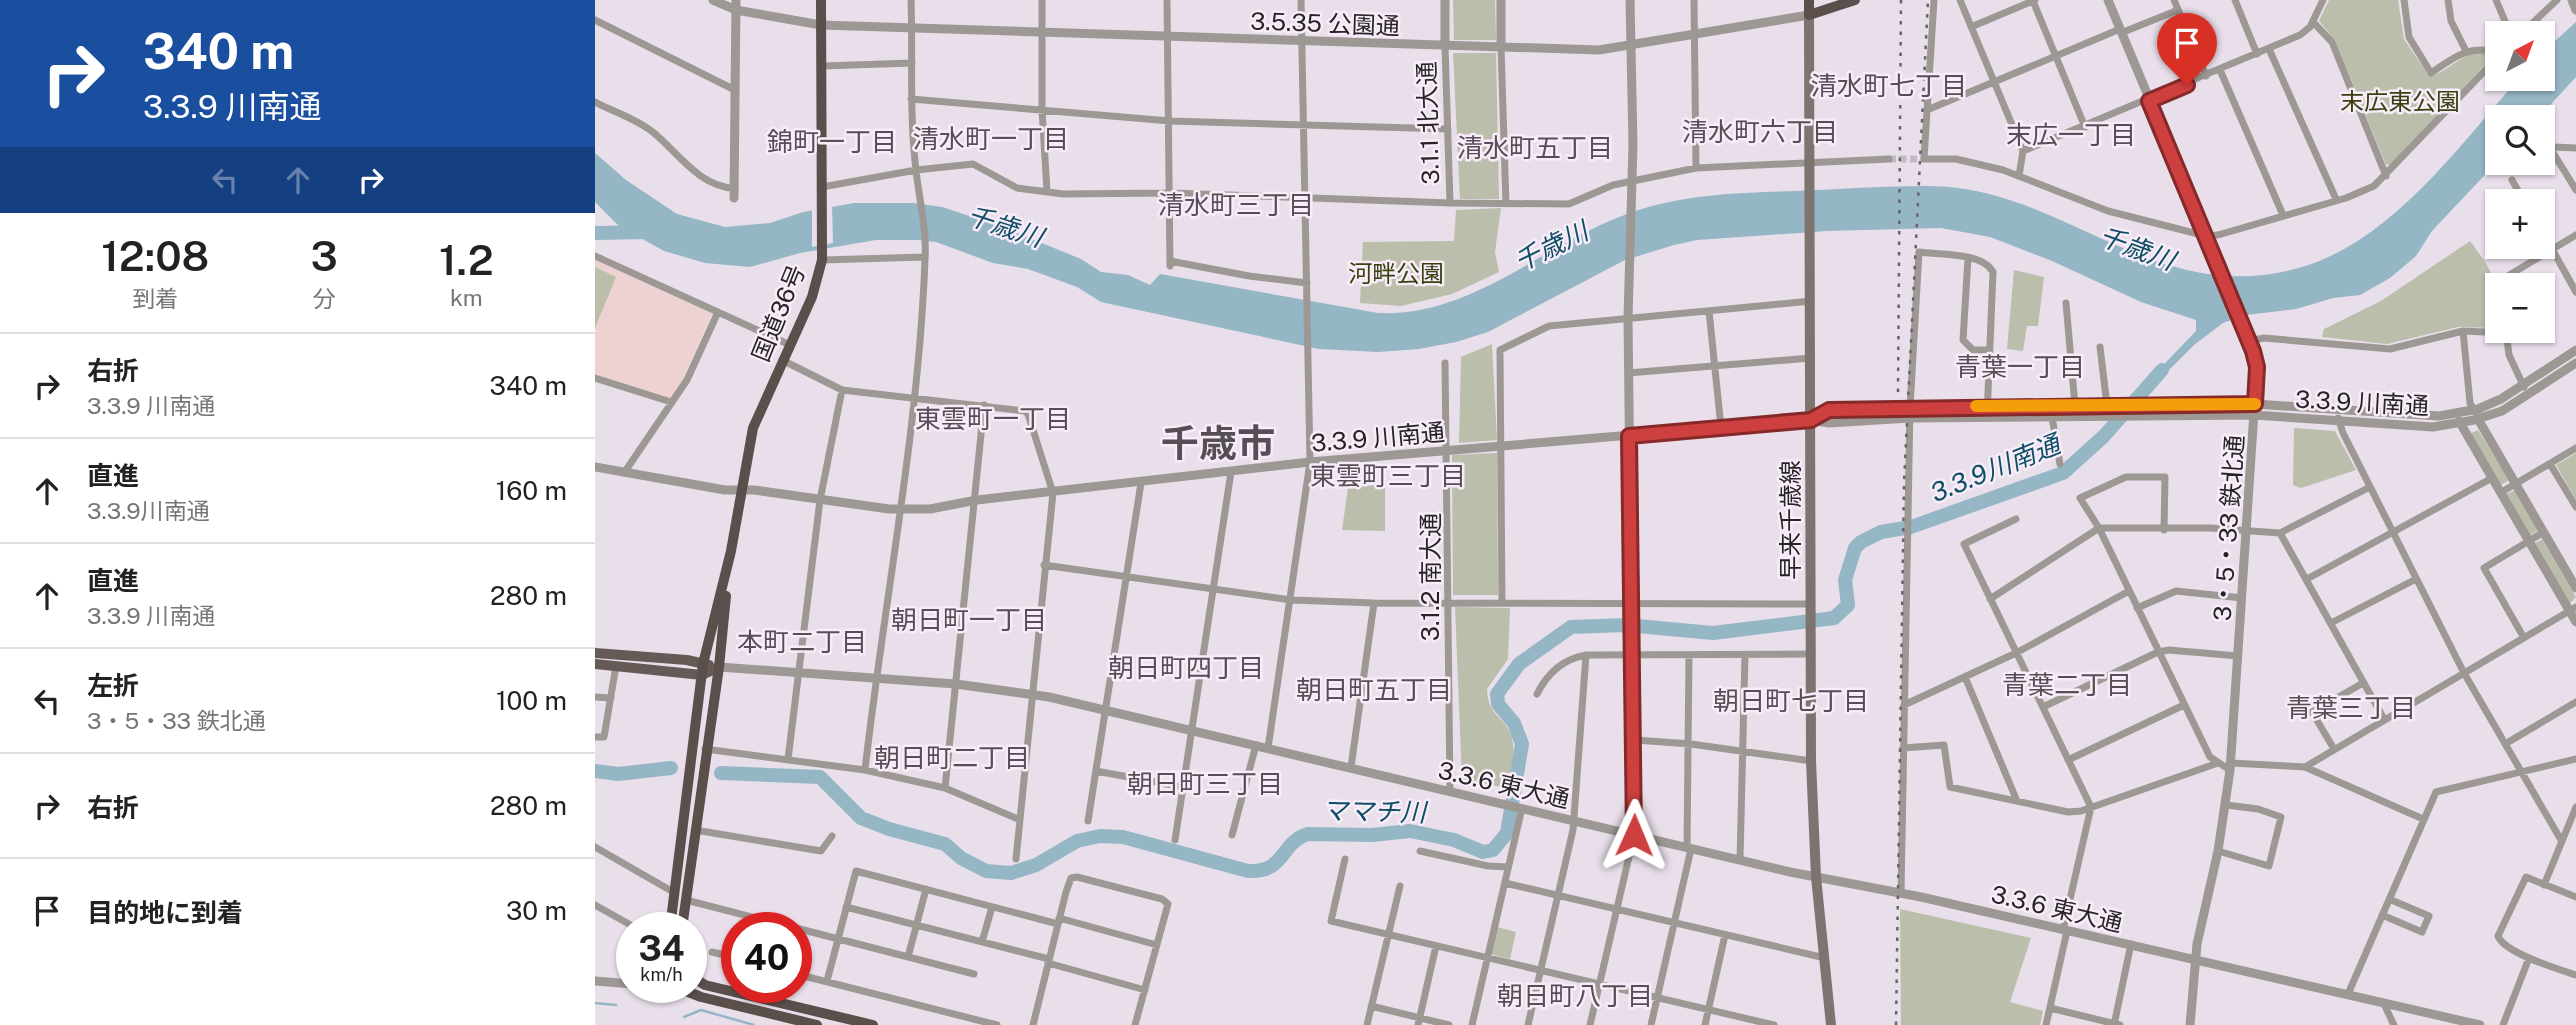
<!DOCTYPE html>
<html lang="ja">
<meta charset="utf-8">
<style>
body{margin:0;font-family:"Public Sans","Noto Sans JP",sans-serif;background:#f2f2f2;color:#222;height:100vh;display:flex;flex-direction:column;font-size:26px;white-space:nowrap}
*{box-sizing:border-box;margin:0}
p{font-size:23px;color:#767676}
.icon{flex:none;width:38px;height:38px;fill:none;stroke:currentColor;stroke-width:2;stroke-linecap:round;stroke-linejoin:round}
.map{position:relative;flex:1;overflow:hidden}
.side{display:flex;flex-direction:column;background:#fff;width:595px}
.side>*{flex:none}
.hud{background:#1a4fa0;color:#fff;overflow:hidden}
.needle{width:46px;rotate:41deg}
.fabs{position:absolute;left:1890px;top:21px;display:grid;gap:14px}
.fabs a{display:grid;place-items:center;width:70px;height:70px;border-radius:0px;background:#fff;box-shadow:0 2px 5px #0004;font-size:35px}
.speed{position:absolute;left:21px;top:912px;display:flex;gap:14px;font-size:35px;font-weight:700;text-align:center}
.speed>*{display:grid;place-content:center;width:91px;height:91px;border-radius:50%;background:#fff;box-shadow:0 2px 5px #0004;line-height:1}
.speed small{font-size:18px;font-weight:400}
.speed .limit{border:10px solid #d22;background:#fff;color:#111}
.pin{position:absolute;display:grid;place-items:center;width:60px;height:60px;color:#fff;margin:-72px -30px;border-radius:50% 50% 50% 0;rotate:-45deg;box-shadow:0 0 7px #0007}
.pin .icon{rotate:45deg}
.me{position:absolute;width:77px;margin:-38px;rotate:1deg;stroke-linejoin:round;filter:drop-shadow(0 0 5px #0008)}
.turn{display:flex;align-items:center;gap:24px;height:147px;padding:0 28px;font-size:32px}
.turn .icon{width:91px;height:91px;stroke-width:2.5}
.turn b{display:block;font-size:49px;line-height:60px}
.lanes{display:flex;align-items:center;height:66px;padding:0 28px;background:#0003;justify-content:center;gap:35px;direction:ltr}
.lanes .off{opacity:.35}
.eta{display:flex;justify-content:space-evenly;align-items:center;height:119px;text-align:center}
.eta b{font-size:42px;font-weight:600;line-height:49px}
ul{padding:0;list-style:none}
li{display:flex;align-items:center;gap:21px;height:105px;padding:0 28px;border-top:2px solid #e0e0e0}
li div{flex:1}
li b{display:block;font-size:26px}
li em{font-style:normal}
main{display:flex;flex:1;min-height:0}
.map>svg:first-child{display:block}
</style>
<main>
<section class="side">
<div class="hud">
<div class="turn"><svg class="icon" aria-label="right" viewBox="0 0 24 24"><path d="M7 20v-9h11M14 6l5 5-5 5"/></svg><div><b>340 m</b>3.3.9 川南通</div></div>
<div class="lanes"><svg class="icon off" aria-label="left" viewBox="0 0 24 24"><path d="M17 20v-9H6M10 6l-5 5 5 5"/></svg><svg class="icon off" aria-label="ahead" viewBox="0 0 24 24"><path d="M12 20V5M6 11l6-6 6 6"/></svg><svg class="icon" aria-label="right" viewBox="0 0 24 24"><path d="M7 20v-9h11M14 6l5 5-5 5"/></svg></div>
</div>
<div class="eta">
<div><b>12:08</b><p>到着</p></div>
<div><b>3</b><p>分</p></div>
<div><b>1.2</b><p>km</p></div>
</div>
<ul>
<li><svg class="icon" aria-label="right" viewBox="0 0 24 24"><path d="M7 20v-9h11M14 6l5 5-5 5"/></svg><div><b>右折</b><p>3.3.9 川南通</p></div><em>340 m</em></li>
<li><svg class="icon" aria-label="ahead" viewBox="0 0 24 24"><path d="M12 20V5M6 11l6-6 6 6"/></svg><div><b>直進</b><p>3.3.9川南通</p></div><em>160 m</em></li>
<li><svg class="icon" aria-label="ahead" viewBox="0 0 24 24"><path d="M12 20V5M6 11l6-6 6 6"/></svg><div><b>直進</b><p>3.3.9 川南通</p></div><em>280 m</em></li>
<li><svg class="icon" aria-label="left" viewBox="0 0 24 24"><path d="M17 20v-9H6M10 6l-5 5 5 5"/></svg><div><b>左折</b><p>3・5・33 鉄北通</p></div><em>100 m</em></li>
<li><svg class="icon" aria-label="right" viewBox="0 0 24 24"><path d="M7 20v-9h11M14 6l5 5-5 5"/></svg><div><b>右折</b></div><em>280 m</em></li>
<li><svg class="icon" aria-label="arrive" viewBox="0 0 24 24"><path d="M6 21V4h12l-3 4 3 4H6"/></svg><div><b>目的地に到着</b></div><em>30 m</em></li>
</ul>
</section>
<div class="map">
<svg width="1981" height="1025" viewBox="0 0 1981 1025">
<rect width="100%" height="100%" fill="#e9dfeb"/>
<path fill="#edd2d1" d="M 0,260 L 117,314 L 84,387 L 75,399 L 0,375 Z"/>
<path fill="#babeaa" d="M 858,0 L 900,0 L 901,40 L 859,40 Z
M 1734,0 L 1803,0 L 1809,39 L 1834,76 C 1857,72 1871,44 1899,55 L 1797,164 L 1791,165 L 1740,40 L 1724,21 Z
M 858,53 L 901,53 L 904,199 L 865,199 Z
M 906,208 L 900,252 L 904,272 L 857,294 L 806,306 L 765,303 L 768,242 L 859,241 L 861,210 Z
M 1875,241 C 1903,278 1902,282 1902,328 L 1863,327 L 1792,344 L 1727,337 L 1729,329 L 1786,301 Z
M 0,267 L 21,277 L 0,328 Z
M 1419,270 L 1449,277 L 1443,326 L 1432,326 L 1428,351 L 1412,349 Z
M 897,344 L 902,440 L 864,443 L 866,357 Z
M 1699,428 L 1740,431 L 1761,470 L 1706,488 L 1698,485 Z
M 1883,430 L 1914,480 L 1906,485 L 1874,434 Z
M 902,453 L 903,595 L 858,595 L 857,455 Z
M 1981,453 L 1981,500 L 1961,465 Z
M 790,484 L 790,531 L 747,530 L 753,488 Z
M 1920,490 L 1944,530 L 1934,536 L 1910,495 Z
M 1947,539 L 1981,597 L 1974,604 L 1939,544 Z
M 860,607 L 915,608 L 913,659 L 892,689 C 893,707 897,710 909,723 C 925,742 917,767 911,788 L 867,779 Z
M 1305,909 L 1436,938 L 1415,1002 L 1448,1011 L 1445,1025 L 1306,1025 Z
M 902,927 L 921,932 L 915,959 L 895,954 Z"/>
<path fill="#95b6c5" d="M 1981,22 L 1981,77 L 1944,117 L 1902,117 L 1902,162 L 1837,231 L 1821,256 L 1795,278 L 1765,295 L 1738,298 L 1701,309 L 1651,315 L 1628,323 L 1599,345 L 1560,384 L 1553,381 L 1601,331 L 1601,320 L 1546,302 L 1457,261 L 1395,237 L 1346,228 L 1232,231 L 1102,240 L 1079,245 L 1030,260 L 893,332 L 861,342 L 824,349 L 783,352 L 724,349 L 506,302 L 482,287 L 433,269 L 398,263 L 341,242 L 322,240 L 281,240 L 205,253 L 155,267 L 110,263 L 69,251 L 24,226 L 0,202 L 0,153 L 31,180 L 82,214 L 130,227 L 175,223 L 208,212 L 259,203 L 319,203 L 347,207 L 405,226 L 486,259 L 506,272 L 533,275 L 555,285 L 565,274 L 783,313 C 878,317 948,244 1032,214 C 1087,194 1142,193 1200,191 C 1244,189 1288,186 1332,186 C 1469,185 1560,311 1707,267 C 1799,239 1862,147 1924,79 L 1948,79 L 1948,52 Z"/>
<path fill="#e9dfeb" d="M 237,203 L 238,243 L 217,247 L 217,207 Z"/>
<g fill="none" stroke-linecap="round" stroke-linejoin="round">
<path stroke="#95b6c5" stroke-width="2.5" d="M 0,1003 L 21,1005
M 89,1017 L 106,1010 L 159,1025"/>
<path stroke="#95b6c5" stroke-width="14" d="M 0,233 L 52,232
M 0,771 L 23,774 L 76,768
M 126,773 L 225,777 L 266,818 L 294,829 L 350,844 L 366,858 L 391,871 L 416,873 L 441,865 L 482,841 L 505,836 L 528,837 L 653,871 C 691,873 685,842 713,834 L 777,835 L 815,831 L 859,840 L 888,852 L 898,850 L 912,833 L 927,744 L 919,723 L 903,704 L 902,694 L 924,664 L 976,627 L 1031,625 L 1118,633 L 1239,618 L 1253,605 L 1250,580 L 1260,548 L 1266,542 L 1286,532 L 1316,527 L 1468,473 L 1509,436 L 1567,370"/>
<path stroke="#c2bac4" stroke-width="7" stroke-dasharray="7 3.5" stroke-linecap="butt" d="M 1294,159 L 1329,159"/>
<path stroke="#9e9895" stroke-width="7" d="M 447,0 L 447,110 L 452,191
M 572,0 L 575,266
M 1099,0 L 1101,168
M 1339,0 L 1329,159 L 1361,159 L 1408,170 L 1513,211 L 1611,236 L 1623,235 L 1751,198 L 1779,186 L 1902,58
M 1365,0 L 1428,151 L 1424,176
M 1579,0 L 1611,76
M 1640,0 L 1662,54
M 1809,0 L 1814,37 L 1836,73 C 1859,57 1874,45 1902,52
M 1853,0 L 1856,21 L 1871,51
M 1901,0 L 1915,33
M 1438,1 L 1490,127
M 0,20 L 140,90
M 1718,22 L 1737,42 L 1791,176
M 1376,27 L 1440,0
M 1526,33 L 1583,10
M 1927,33 L 1962,0
M 850,46 L 855,203
M 906,47 L 911,204
M 1674,49 L 1741,199
M 227,66 L 317,63
M 1625,70 L 1688,215
M 316,99 L 575,121 L 853,129
M 0,102 C 19,112 42,119 59,133 C 83,153 105,187 139,188
M 1332,110 L 1525,29
M 1981,148 L 1959,147 L 1957,151 L 1981,190
M 1428,151 L 1705,35 L 1715,27 L 1728,0
M 1917,180 L 1929,201
M 227,187 L 321,170 L 378,164 L 422,188 L 468,194 L 576,193 L 855,203 L 974,204 L 1018,185 L 1101,168 L 1294,159
M 1948,233 L 1981,292
M 0,256 L 195,345
M 1373,258 L 1368,340 L 1378,350 L 1394,350
M 227,260 L 330,257
M 575,261 L 654,276 L 712,283
M 1908,285 L 1906,280 L 1981,235
M 1471,303 L 1480,406
M 1114,311 L 1126,427
M 1868,331 L 1875,403 L 1880,412
M 1911,331 L 1914,355 L 1929,387
M 1654,341 L 1669,338 L 1795,349 L 1868,331 L 1911,333
M 1505,347 L 1512,405
M 187,360 L 247,390 L 430,411 L 433,414 L 458,493 L 421,859
M 850,363 L 855,791
M 1033,373 L 1216,358
M 0,378 L 76,402
M 1457,417 L 1465,464
M 1743,418 L 1748,433 L 1869,673 L 1966,840
M 1955,464 L 1981,507
M 29,473 L 92,380 L 123,312
M 1905,493 L 1981,448
M 1421,519 L 1369,544 L 1496,807 L 1468,930
M 1569,530 L 1570,477 L 1531,477 L 1485,498 L 1504,528 L 1615,757 L 1635,770
M 1685,533 L 1789,719
M 449,565 L 696,600 L 779,603 L 1216,604
M 1712,579 L 1897,478
M 1395,599 L 1504,528 L 1615,528 L 1685,533 L 1775,487
M 907,603 L 905,350 L 954,326 L 1216,301
M 1542,608 L 1581,591 L 1647,598
M 1736,623 L 1821,579
M 1929,638 L 1889,568 L 1949,532
M 1370,677 L 1422,801
M 942,694 C 952,674 968,659 991,655 L 1217,654
M 0,697 L 16,698
M 1309,705 L 1421,653 L 1534,591
M 1448,707 L 1563,652 L 1574,650 L 1643,656
M 0,737 L 9,737 L 21,666
M 1040,740 L 1096,744 L 1216,761
M 1910,744 L 1981,702
M 673,748 L 715,462 L 706,0
M 1308,748 L 1349,745 L 1355,787 L 1473,812 L 1486,811 L 1623,763
M 110,749 L 270,770 L 350,788 L 423,819
M 1739,749 L 1717,712 L 1768,683
M 193,759 L 225,500 L 247,390
M 1473,760 L 1589,705
M 1636,763 L 1710,767 L 1981,607
M 756,767 L 779,603
M 1710,767 L 1828,819
M 270,770 C 289,602 324,427 330,259 C 332,229 324,199 321,170 C 314,113 318,57 316,0
M 501,771 L 588,787
M 350,788 L 389,405
M 493,821 L 546,483
M 100,830 L 226,851 L 237,836
M 637,835 L 661,745
M 580,840 L 636,472
M 0,847 L 80,893
M 1092,848 L 1094,655
M 825,851 L 893,866 L 913,867
M 1623,851 L 1674,866 L 1686,817 L 1663,809 L 1631,805
M 750,859 L 736,921 L 1179,1025
M 1145,860 L 1150,655
M 910,883 L 1230,958
M 1949,885 L 1981,807
M 1306,893 L 1315,407 L 1324,252 C 1344,255 1387,252 1398,272 L 1392,417
M 1981,897 L 1931,877 L 1903,936 C 1909,953 1963,969 1981,975
M 91,900 L 199,928
M 0,905 L 41,928
M 251,907 L 454,959
M 1787,915 L 1827,932 L 1834,916 L 1794,899
M 464,918 L 562,945
M 201,928 L 379,974
M 387,942 L 397,907
M 117,952 L 142,958
M 313,957 L 331,889
M 453,963 L 550,990
M 201,974 L 402,1025
M 232,981 L 261,871 L 463,924
M 1753,994 L 1841,792 L 1981,759
M 1788,1002 L 1799,1025
M 776,1006 L 854,1025
M 1455,1008 L 1525,1025
M 438,1025 L 471,892 L 476,878 L 482,877 L 567,899 L 573,904 L 540,1025
M 772,1025 L 805,886
M 823,1025 L 841,946
M 877,1025 L 927,808
M 933,1025 L 978,830 L 991,655
M 995,1025 L 1039,835
M 1056,1025 L 1096,849
M 1110,1025 L 1130,935
M 1451,1025 L 1472,931
M 1519,1025 L 1536,944
M 1908,1025 L 1934,958"/>
<path stroke="#9e9895" stroke-width="9" d="M 118,0 L 141,10 L 226,25 L 1004,50 L 1214,15
M 850,0 L 850,46
M 1035,0 L 1038,145 L 1033,318 L 1039,835
M 1513,0 L 1620,256 L 1662,367 L 1635,770 L 1623,851 L 1602,944 L 1595,1025
M 1977,0 L 1981,10
M 906,47 L 906,0
M 139,198 L 141,0
M 1883,419 L 1981,588
M 1216,420 L 1234,410 L 1315,407 L 1660,404 L 1844,416 L 1883,409 L 1906,399 L 1981,350
M 1864,421 L 1981,622
M 0,467 L 130,490 L 159,490 L 294,509 L 335,509 L 382,500 L 715,462 L 1216,420 L 1234,423 L 1315,418 L 1659,415 L 1838,427 L 1879,420 L 1907,411 L 1981,363
M 124,667 L 361,684 L 454,697 L 1195,872 L 1326,897 L 1885,1025
M 0,981 L 37,984"/>
<path stroke="#7d7470" stroke-width="10" d="M 1214,15 L 1216,761 L 1221,877 L 1236,1025"/>
<path stroke="#655a56" stroke-width="10" d="M 0,653 L 92,660 L 114,665
M 0,664 L 107,675 L 124,667"/>
<path stroke="#5b4f4b" stroke-width="10" d="M 1214,0 L 1214,15 L 1260,0
M 75,928 L 108,664 L 136,551 L 158,428 L 217,297 L 227,260 L 226,0
M 87,928 L 124,667 L 131,596
M 96,976 L 110,985 L 278,1025
M 81,987 L 106,997 L 222,1025"/>
<path stroke="#686269" stroke-width="2.5" stroke-dasharray="3.5 7" stroke-linecap="butt" d="M 1303,392 L 1306,0
M 1301,1025 L 1309,483 L 1333,0"/>
</g>
<g fill="none" stroke-linecap="round" stroke-linejoin="round">
<g stroke="#862929" stroke-width="18">
<path id="route" d="M 1039,835 L 1034,436 L 1216,420 L 1234,410 L 1660,404 L 1662,367 L 1658,351 L 1554,101 L 1592,85"/>
</g>
<use href="#route" stroke="#ce3f3f" stroke-width="12"/>
<path stroke="#f59e0b" stroke-width="12" d="M 1381,406 L 1660,404"/>
</g>
<g text-anchor="middle" dominant-baseline="central" stroke-width="5" stroke-linejoin="round" paint-order="stroke">
<g font-size="24" fill="#272428" stroke="#f7ecf8">
<text transform="translate(730 23) rotate(2)">3.5.35 公園通</text>
<text transform="translate(833 123) rotate(-92)">3.1.1 北大通</text>
<text transform="translate(183 313) rotate(-68)">国道36号</text>
<text transform="translate(1767 402) rotate(3)">3.3.9 川南通</text>
<text transform="translate(783 437) rotate(-5)">3.3.9 川南通</text>
<text transform="translate(1195 520) rotate(-90)">早来千歳線</text>
<text transform="translate(1633 528) rotate(-86)">3・5・33 鉄北通</text>
<text transform="translate(835 577) rotate(-90)">3.1.2 南大通</text>
<text transform="translate(909 784) rotate(13)">3.3.6 東大通</text>
<text transform="translate(1462 908) rotate(13)">3.3.6 東大通</text>
</g>
<g font-size="24" fill="#3a400d" stroke="#f7ecf8">
<text x="1805" y="101">末広東公園</text>
<text x="801" y="273">河畔公園</text>
</g>
<g font-size="26" fill="#564e57" stroke="#f7ecf8">
<text x="1294" y="85">清水町七丁目</text>
<text x="1165" y="131">清水町六丁目</text>
<text x="1476" y="134">末広一丁目</text>
<text x="396" y="138">清水町一丁目</text>
<text x="237" y="141">錦町一丁目</text>
<text x="940" y="147">清水町五丁目</text>
<text x="641" y="204">清水町三丁目</text>
<text x="1425" y="366">青葉一丁目</text>
<text x="398" y="418">東雲町一丁目</text>
<text x="793" y="475">東雲町三丁目</text>
<text x="374" y="619">朝日町一丁目</text>
<text x="207" y="641">本町二丁目</text>
<text x="591" y="667">朝日町四丁目</text>
<text x="1472" y="684">青葉二丁目</text>
<text x="779" y="689">朝日町五丁目</text>
<text x="1196" y="700">朝日町七丁目</text>
<text x="1756" y="707">青葉三丁目</text>
<text x="357" y="757">朝日町二丁目</text>
<text x="610" y="783">朝日町三丁目</text>
<text x="980" y="995">朝日町八丁目</text>
</g>
<g font-size="26" font-style="italic" fill="#0e4f66" stroke="#f7ecf8">
<text transform="translate(410 226) rotate(18)">千歳川</text>
<text transform="translate(956 246) rotate(-26)">千歳川</text>
<text transform="translate(1542 248) rotate(20)">千歳川</text>
<text transform="translate(1400 468) rotate(-22)">3.3.9川南通</text>
<text transform="translate(779 811) rotate(1)">ママチ川</text>
</g>
<g font-size="38" font-weight="bold" fill="#564e57" stroke="#f7ecf8">
<text x="623" y="443">千歳市</text>
</g>
</g>
</svg>
<div class="fabs">
<a><svg class="needle" viewBox="-14 -14 28 28"><path d="M0-13l5 13h-10z" fill="#e53935"/><path d="M0 13l5-13h-10z" fill="#767676"/></svg></a>
<a><svg class="icon" aria-label="search" viewBox="0 0 24 24"><circle cx="10" cy="10" r="6"/><path d="M15 15l6 6"/></svg></a>
<a>+</a>
<a>−</a>
</div>
<div class="speed"><div>34<small>km/h</small></div><div class="limit">40</div></div>
<div class="pin" style="left:1592px;top:85px;background:#d93025"><svg class="icon" aria-label="arrive" viewBox="0 0 24 24"><path d="M6 21V4h12l-3 4 3 4H6"/></svg></div>
<svg class="me" style="left:1039px;top:835px" viewBox="-20 -20 40 40"><path d="M0-17L14 15 0 8-14 15z" fill="#ce3f3f" stroke="#fff" stroke-width="4"/></svg>
</div>
</main>
